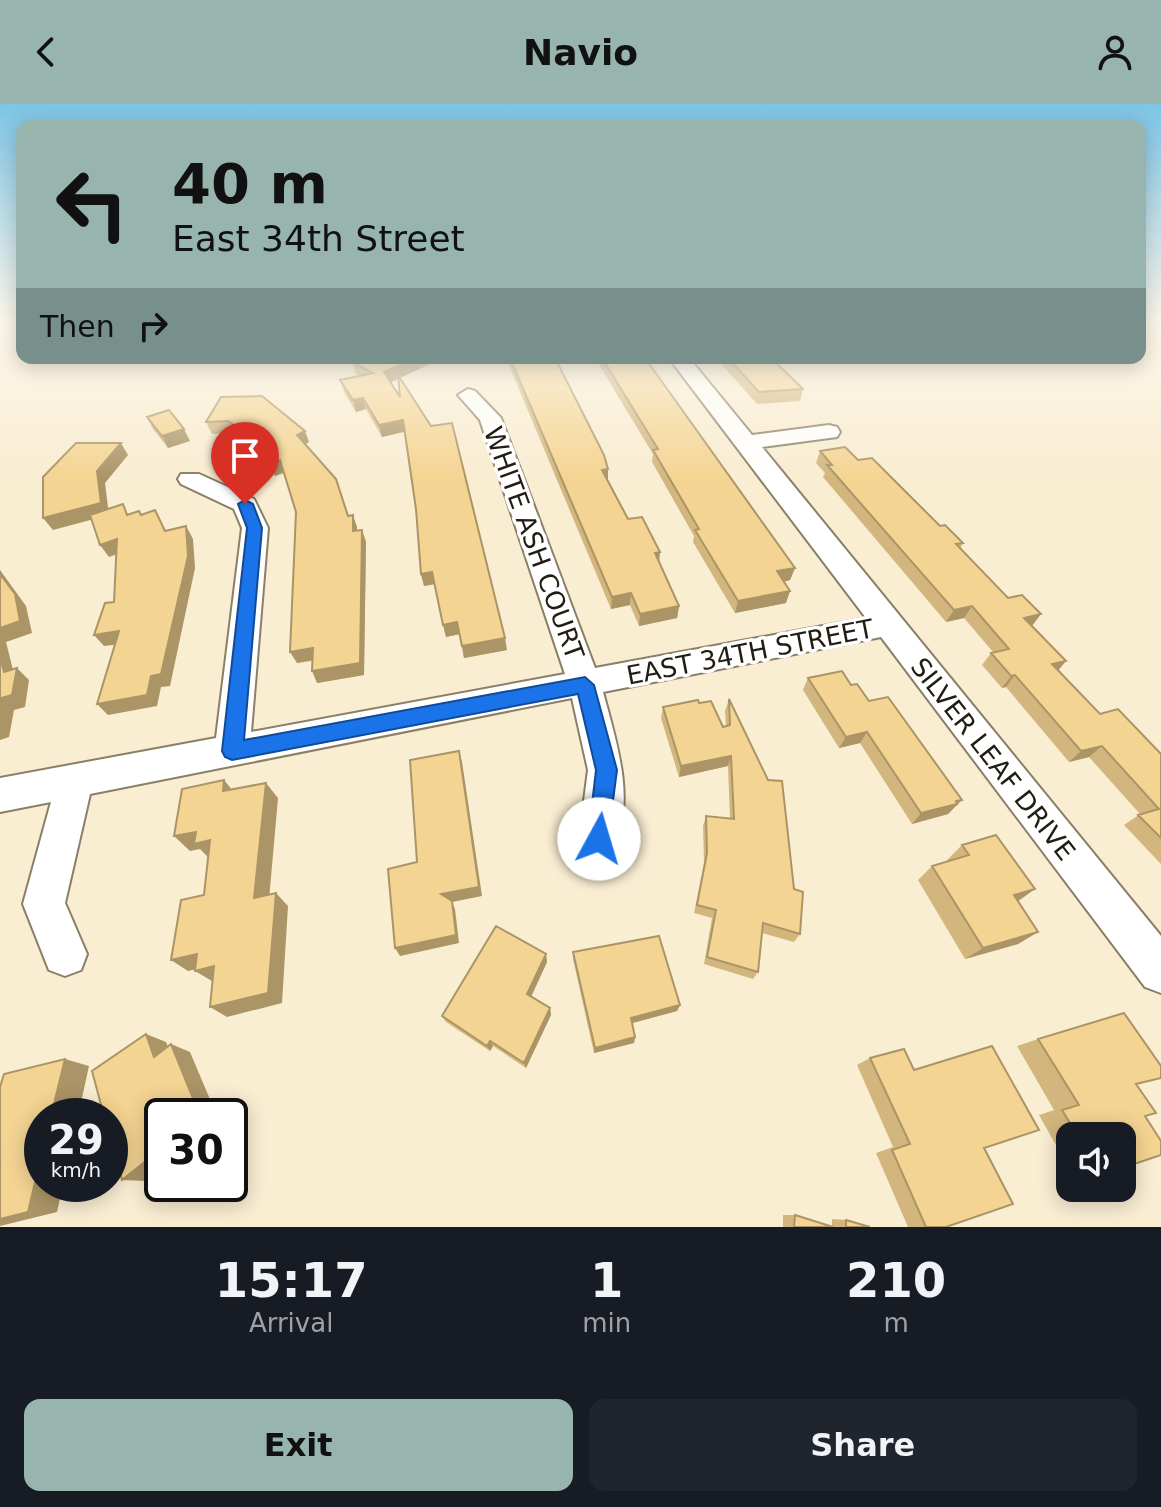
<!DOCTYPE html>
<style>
body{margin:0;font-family:"DejaVu Sans",sans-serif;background:#20242c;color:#f1f3f6;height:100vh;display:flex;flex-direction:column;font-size:30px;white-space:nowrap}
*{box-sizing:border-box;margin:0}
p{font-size:26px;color:#9ea1a6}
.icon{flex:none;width:44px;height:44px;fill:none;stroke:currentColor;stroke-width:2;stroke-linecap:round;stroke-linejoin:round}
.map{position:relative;height:1123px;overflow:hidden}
.sheet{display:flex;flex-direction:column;background:#171b24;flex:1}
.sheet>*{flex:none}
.guide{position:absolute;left:16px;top:16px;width:1130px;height:244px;border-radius:16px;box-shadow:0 4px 20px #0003;background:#97b5ae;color:#111;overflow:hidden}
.fabs{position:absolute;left:1056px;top:1018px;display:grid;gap:16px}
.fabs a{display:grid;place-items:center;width:80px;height:80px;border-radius:16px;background:#171b24;box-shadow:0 4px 20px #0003;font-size:40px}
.speed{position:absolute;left:24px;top:994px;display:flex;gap:16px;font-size:40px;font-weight:700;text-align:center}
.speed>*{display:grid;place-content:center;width:104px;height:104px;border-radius:50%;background:#171b24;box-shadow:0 4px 20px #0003;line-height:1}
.speed small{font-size:20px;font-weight:400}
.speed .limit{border:4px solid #111;border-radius:12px;background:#fff;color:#111}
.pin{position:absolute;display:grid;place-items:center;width:68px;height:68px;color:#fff;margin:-82px -34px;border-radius:50% 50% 50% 0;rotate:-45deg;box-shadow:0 0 8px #0007}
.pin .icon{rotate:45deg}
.me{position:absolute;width:88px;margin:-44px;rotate:6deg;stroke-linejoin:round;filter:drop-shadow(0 0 6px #0008)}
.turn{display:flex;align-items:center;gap:28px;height:168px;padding:0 24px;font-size:36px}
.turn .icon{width:104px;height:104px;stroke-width:2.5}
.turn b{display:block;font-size:56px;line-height:68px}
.then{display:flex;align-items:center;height:76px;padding:0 24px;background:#0003;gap:16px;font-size:30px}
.eta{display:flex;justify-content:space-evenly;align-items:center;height:136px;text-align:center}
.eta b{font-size:48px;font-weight:800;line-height:56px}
.primary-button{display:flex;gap:16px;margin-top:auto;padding:16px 24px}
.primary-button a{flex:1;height:92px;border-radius:16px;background:#97b5ae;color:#111;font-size:32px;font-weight:800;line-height:92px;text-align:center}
.primary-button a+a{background:#20242c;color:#f1f3f6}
header{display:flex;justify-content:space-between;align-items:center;height:104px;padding:0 24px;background:#97b5ae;color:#111;font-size:36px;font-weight:800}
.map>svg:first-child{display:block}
</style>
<header><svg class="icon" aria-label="back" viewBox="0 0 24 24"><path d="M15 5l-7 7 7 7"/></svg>Navio<svg class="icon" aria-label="person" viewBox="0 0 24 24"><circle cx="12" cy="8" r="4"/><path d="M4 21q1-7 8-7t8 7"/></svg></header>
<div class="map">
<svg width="1161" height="1123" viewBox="0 0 1161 1123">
<rect width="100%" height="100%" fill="#f9edd2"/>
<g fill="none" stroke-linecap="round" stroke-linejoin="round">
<g stroke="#8a7f67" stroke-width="4">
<path id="minor" d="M 669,254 L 689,254 L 752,331 L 829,321 L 837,323 L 840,328 L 837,333 L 762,343 L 1161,832 L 1161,889 L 1145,883 L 881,533 L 603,588 C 617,640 636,696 613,748 L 599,753 L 585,748 L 579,735 L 588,666 L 572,594 L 90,690 L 65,799 L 87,850 L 81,866 L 65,872 L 49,866 L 23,800 L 51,698 L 0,708 L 0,674 L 216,634 L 242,424 L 234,405 L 181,380 L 178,375 L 181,370 L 199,370 L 254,395 L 268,424 L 251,628 L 565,570 L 480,316 L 458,291 L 468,285 L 475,287 L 501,314 L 595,564 L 866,514 Z"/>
</g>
<use href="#minor" fill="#fff" fill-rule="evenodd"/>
</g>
<path fill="#d2b67e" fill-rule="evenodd" d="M 496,254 L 555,254 L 608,365 L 608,376 L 628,415 L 659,459 L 679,502 L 677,514 L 639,522 L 630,501 L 611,505 L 508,259 L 497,258 Z
M 595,254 L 645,254 L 795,464 L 790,476 L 784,478 L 786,499 L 735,509 L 693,438 L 694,432 L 652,358 L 653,350 Z
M 716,254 L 771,254 L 803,285 L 800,297 L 757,300 Z
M 352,258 L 400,274 L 507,546 L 464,554 L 460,530 L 446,533 L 435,480 L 424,482 L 421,470 L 416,405 L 405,328 L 382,333 L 366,305 L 356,308 L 344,288 L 340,276 L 360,272 L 355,269 ZM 398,275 L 400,293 L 391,278 Z
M 221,293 L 309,338 L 305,340 L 348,411 L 357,423 L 357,427 L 362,426 L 366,438 L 364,571 L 317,579 L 312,557 L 297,559 L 296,408 L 284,369 L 275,372 L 260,352 L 234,329 L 212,330 L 206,318 Z
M 147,313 L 190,337 L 168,344 L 153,325 Z
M 820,347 L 858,356 L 963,439 L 960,445 L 1066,557 L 1058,566 L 1100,610 L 1161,650 L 1161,760 L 1124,721 L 1140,710 L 1089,653 L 1069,658 L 1006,583 L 1002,584 L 982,561 L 991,549 L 993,548 L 964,514 L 946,518 L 823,373 L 825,369 L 816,359 Z
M 808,574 L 851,581 L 869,597 L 952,706 L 948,710 L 912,720 L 860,639 L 839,644 L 803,586 Z
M 729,595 L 794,785 L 800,830 L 794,838 L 762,829 L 758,868 L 753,875 L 704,860 L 712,814 L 694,809 L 704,759 L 703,722 L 706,712 L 730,714 L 728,662 L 679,673 L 661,614 L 663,603 L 699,599 L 723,623 L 726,622 L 725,607 Z
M 962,741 L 1018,797 L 1038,828 L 1018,840 L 965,855 L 918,776 L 932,762 L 948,757 L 947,756 Z
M 573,848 L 680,901 L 677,907 L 632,919 L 635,933 L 634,939 L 594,949 L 573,855 Z
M 546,850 L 547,858 L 531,893 L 550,904 L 551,911 L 526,964 L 493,942 L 490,947 L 446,918 L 442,912 Z
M 1038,935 L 1136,980 L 1122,1032 L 1070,1032 L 1070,1066 L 1039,1011 L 1054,1006 L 1017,942 Z
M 870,954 L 914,966 L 984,1044 L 926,1123 L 908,1123 L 876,1049 L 893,1043 L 857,961 Z
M 783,1111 L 795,1111 L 832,1123 L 832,1115 L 846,1116 L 870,1123 L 783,1123 Z"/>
<path fill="#ab9466" d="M 416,254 L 443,254 L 387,280 L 384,268 Z
M 363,294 L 366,305 L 356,308 L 353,296 Z
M 403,316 L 406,327 L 382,333 L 379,321 Z
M 184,325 L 190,337 L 168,344 L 162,332 Z
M 305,327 L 309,338 L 301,343 L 297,331 Z
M 121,339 L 128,351 L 105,379 L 109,411 L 53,426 L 43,414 L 97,367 Z
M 280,356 L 285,368 L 275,372 L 270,360 Z
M 608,365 L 608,377 L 602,366 Z
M 353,411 L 357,423 L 357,440 L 353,427 Z
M 186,422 L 193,435 L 195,464 L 170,582 L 161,583 L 157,602 L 108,611 L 97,600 Z
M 362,426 L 366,438 L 364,571 L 317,579 L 312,567 Z
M 117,435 L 126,447 L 109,453 L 100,441 Z
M 660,448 L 659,460 L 655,449 Z
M 795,464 L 790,476 L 773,480 L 777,467 Z
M 0,466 L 26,502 L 32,529 L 6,538 L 15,574 L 17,564 L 29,576 L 25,603 L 14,606 L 9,633 L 0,636 L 0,599 L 4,568 L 0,553 Z
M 432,468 L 435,480 L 424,482 L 421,470 Z
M 790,487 L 786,499 L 735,509 L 738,497 Z
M 631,489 L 630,501 L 611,505 L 612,493 Z
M 679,502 L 677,514 L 639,522 L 640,510 Z
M 972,502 L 964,514 L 946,518 L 954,506 Z
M 1041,510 L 1032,522 L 1024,514 Z
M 457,518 L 460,530 L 446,533 L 443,521 Z
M 119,527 L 129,539 L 104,542 L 94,531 Z
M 505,534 L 507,546 L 464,554 L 462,542 Z
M 313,544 L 318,555 L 297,559 L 290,548 Z
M 1066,557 L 1056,569 L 1052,560 Z
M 1015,571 L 1006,583 L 1002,584 L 1011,572 Z
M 867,628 L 860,639 L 839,644 L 846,633 Z
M 1102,642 L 1089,653 L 1069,658 L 1081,647 Z
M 459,647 L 462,658 L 482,792 L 452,798 L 455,805 L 459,839 L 400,852 L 395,844 L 441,790 Z
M 731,652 L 728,662 L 679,673 L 681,662 Z
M 224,676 L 237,692 L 223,687 Z
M 266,679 L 278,694 L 268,807 L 254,794 Z
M 962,696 L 948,710 L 912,720 L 921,709 Z
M 196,728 L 210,736 L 209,754 L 200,745 L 190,747 L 174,732 Z
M 1035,785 L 1017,798 L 1014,791 Z
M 276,789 L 288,802 L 282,899 L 227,913 L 210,903 Z
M 1038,828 L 1018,840 L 965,855 L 983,844 Z
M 197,850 L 214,861 L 188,867 L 171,856 Z
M 546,850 L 547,858 L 529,897 L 527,890 Z
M 214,862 L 230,873 L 212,877 L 195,867 Z
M 680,901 L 677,907 L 629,920 L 631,914 Z
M 550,904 L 551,911 L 526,964 L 524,959 Z
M 146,930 L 166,938 L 175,960 L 154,953 Z
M 635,933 L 634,939 L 594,949 L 595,944 Z
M 490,937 L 493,942 L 490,947 L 487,942 Z
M 171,940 L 190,948 L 217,1012 L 195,1012 Z
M 65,955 L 89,962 L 78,1012 L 51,1012 Z
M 162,1044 L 162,1064 L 146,1077 L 122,1076 Z
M 42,1049 L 42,1080 L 63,1080 L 57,1108 L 0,1122 L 0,1115 Z"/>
<path fill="#f4d492" stroke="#ab9466" stroke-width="2" d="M 362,254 L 416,254 L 384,268 L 400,293 L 398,271 L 431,322 L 452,319 L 505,534 L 462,542 L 457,518 L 443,521 L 432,468 L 421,470 L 416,405 L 403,316 L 379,321 L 363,294 L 353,296 L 340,276 L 373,269 L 352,258 Z
M 510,254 L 555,254 L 604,351 L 608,365 L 602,366 L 628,415 L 642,413 L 660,448 L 655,449 L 679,502 L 640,510 L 631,489 L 612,493 Z
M 602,254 L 645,254 L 795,464 L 777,467 L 790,487 L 738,497 L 695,426 L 699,425 L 653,346 L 658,345 Z
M 728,254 L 771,254 L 803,285 L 759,288 Z
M 262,292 L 305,327 L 297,331 L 336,375 L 348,412 L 353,411 L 353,427 L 362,426 L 360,559 L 312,567 L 313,544 L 290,548 L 296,408 L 280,356 L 270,360 L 255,341 L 229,317 L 206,318 L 221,293 Z
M 169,306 L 184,325 L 162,332 L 147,313 Z
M 76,339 L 121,339 L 97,367 L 101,399 L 43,414 L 43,373 Z
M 845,343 L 858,356 L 872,354 L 940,422 L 945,421 L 963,439 L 956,440 L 1008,494 L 1022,491 L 1041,510 L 1024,514 L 1066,557 L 1052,560 L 1100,610 L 1118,605 L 1161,650 L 1161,734 L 1138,711 L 1159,705 L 1102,642 L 1081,647 L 1015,571 L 1011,572 L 991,549 L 1009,545 L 972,502 L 954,506 L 827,361 L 832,361 L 820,347 Z
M 123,400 L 127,411 L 139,407 L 141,411 L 155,406 L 165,427 L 186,422 L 188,452 L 161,570 L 151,572 L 147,591 L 97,600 L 119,527 L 94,531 L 105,499 L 114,498 L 117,435 L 100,441 L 90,411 Z
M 0,470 L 15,490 L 20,517 L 0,524 Z
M 0,553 L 4,568 L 17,564 L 12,591 L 1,594 L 0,599 Z
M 842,567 L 851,581 L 857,580 L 869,597 L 888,593 L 962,696 L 956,697 L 957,700 L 921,709 L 867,628 L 846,633 L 808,574 Z
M 729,595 L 768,676 L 782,677 L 794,785 L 803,788 L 800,830 L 763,819 L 758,868 L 707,853 L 716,806 L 697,801 L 707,749 L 706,712 L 734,715 L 731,652 L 681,662 L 663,603 L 698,596 L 699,599 L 711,597 L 723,623 L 730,621 Z
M 459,647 L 479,783 L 441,790 L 452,797 L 456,831 L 395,844 L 388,765 L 417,758 L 410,656 Z
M 224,676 L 223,687 L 266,679 L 254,794 L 276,789 L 268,889 L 210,903 L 214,862 L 195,867 L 197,850 L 171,856 L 181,796 L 204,791 L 210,736 L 194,740 L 196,728 L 174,732 L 182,685 Z
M 996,731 L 1035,785 L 1014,791 L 1038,828 L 983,844 L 932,762 L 969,751 L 962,741 Z
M 496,822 L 546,850 L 527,890 L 550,904 L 524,959 L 490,937 L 487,942 L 442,912 Z
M 659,832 L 680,901 L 631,914 L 635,933 L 595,944 L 573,848 Z
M 1124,909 L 1161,962 L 1161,974 L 1136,980 L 1156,1009 L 1145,1012 L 1161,1037 L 1161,1051 L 1122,1064 L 1122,1032 L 1078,1032 L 1062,1006 L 1079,1001 L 1038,935 Z
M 146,930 L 154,953 L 171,940 L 199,1009 L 195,1012 L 162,1012 L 162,1044 L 122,1076 L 110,1032 L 110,1012 L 104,1012 L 92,967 Z
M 992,942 L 1039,1026 L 984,1044 L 1013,1100 L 946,1123 L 926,1123 L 892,1046 L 910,1040 L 870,954 L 904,945 L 914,966 Z
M 65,955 L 51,1012 L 42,1012 L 42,1049 L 28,1108 L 0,1115 L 0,983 L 4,970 Z
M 795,1111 L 833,1123 L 794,1123 Z
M 846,1116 L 870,1123 L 846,1123 Z"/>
<linearGradient id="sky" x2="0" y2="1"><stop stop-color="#7dc4e5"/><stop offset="0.58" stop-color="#fcf7eb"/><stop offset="1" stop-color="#fcf7eb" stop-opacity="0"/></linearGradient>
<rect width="1161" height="375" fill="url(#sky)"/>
<path fill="#1a73e8" stroke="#114b97" stroke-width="2" d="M 245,396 L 253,400 L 262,424 L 244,636 L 585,573 L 594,581 L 617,666 L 607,742 L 599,745 L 591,742 L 588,735 L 596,666 L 578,590 L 232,656 L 225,653 L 222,647 L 247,424 L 238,400 Z"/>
<g text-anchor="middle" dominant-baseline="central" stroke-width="7" stroke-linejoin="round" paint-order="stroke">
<g font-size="26" fill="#211d13" stroke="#fff">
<text transform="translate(534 439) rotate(70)">WHITE ASH COURT</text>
<text transform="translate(750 548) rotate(-11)">EAST 34TH STREET</text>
<text transform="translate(993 655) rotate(52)">SILVER LEAF DRIVE</text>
</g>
</g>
</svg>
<div class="fabs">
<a><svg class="icon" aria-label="sound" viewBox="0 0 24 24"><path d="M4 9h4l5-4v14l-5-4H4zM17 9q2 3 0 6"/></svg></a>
</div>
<div class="speed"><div>29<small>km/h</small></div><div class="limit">30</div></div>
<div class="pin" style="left:245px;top:400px;background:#d93025"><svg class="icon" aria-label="arrive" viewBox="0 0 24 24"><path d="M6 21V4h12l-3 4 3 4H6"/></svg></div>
<svg class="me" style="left:599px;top:735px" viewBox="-20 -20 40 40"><circle r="19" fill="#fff"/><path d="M0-13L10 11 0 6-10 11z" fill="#1a73e8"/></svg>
<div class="guide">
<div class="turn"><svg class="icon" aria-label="left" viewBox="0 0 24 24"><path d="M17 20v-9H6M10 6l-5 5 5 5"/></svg><div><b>40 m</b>East 34th Street</div></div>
<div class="then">Then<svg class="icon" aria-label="right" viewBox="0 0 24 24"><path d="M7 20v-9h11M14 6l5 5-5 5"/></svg></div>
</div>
</div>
<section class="sheet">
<div class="eta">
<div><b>15:17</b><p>Arrival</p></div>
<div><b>1</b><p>min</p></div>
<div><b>210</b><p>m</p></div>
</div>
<div class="primary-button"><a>Exit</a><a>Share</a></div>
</section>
